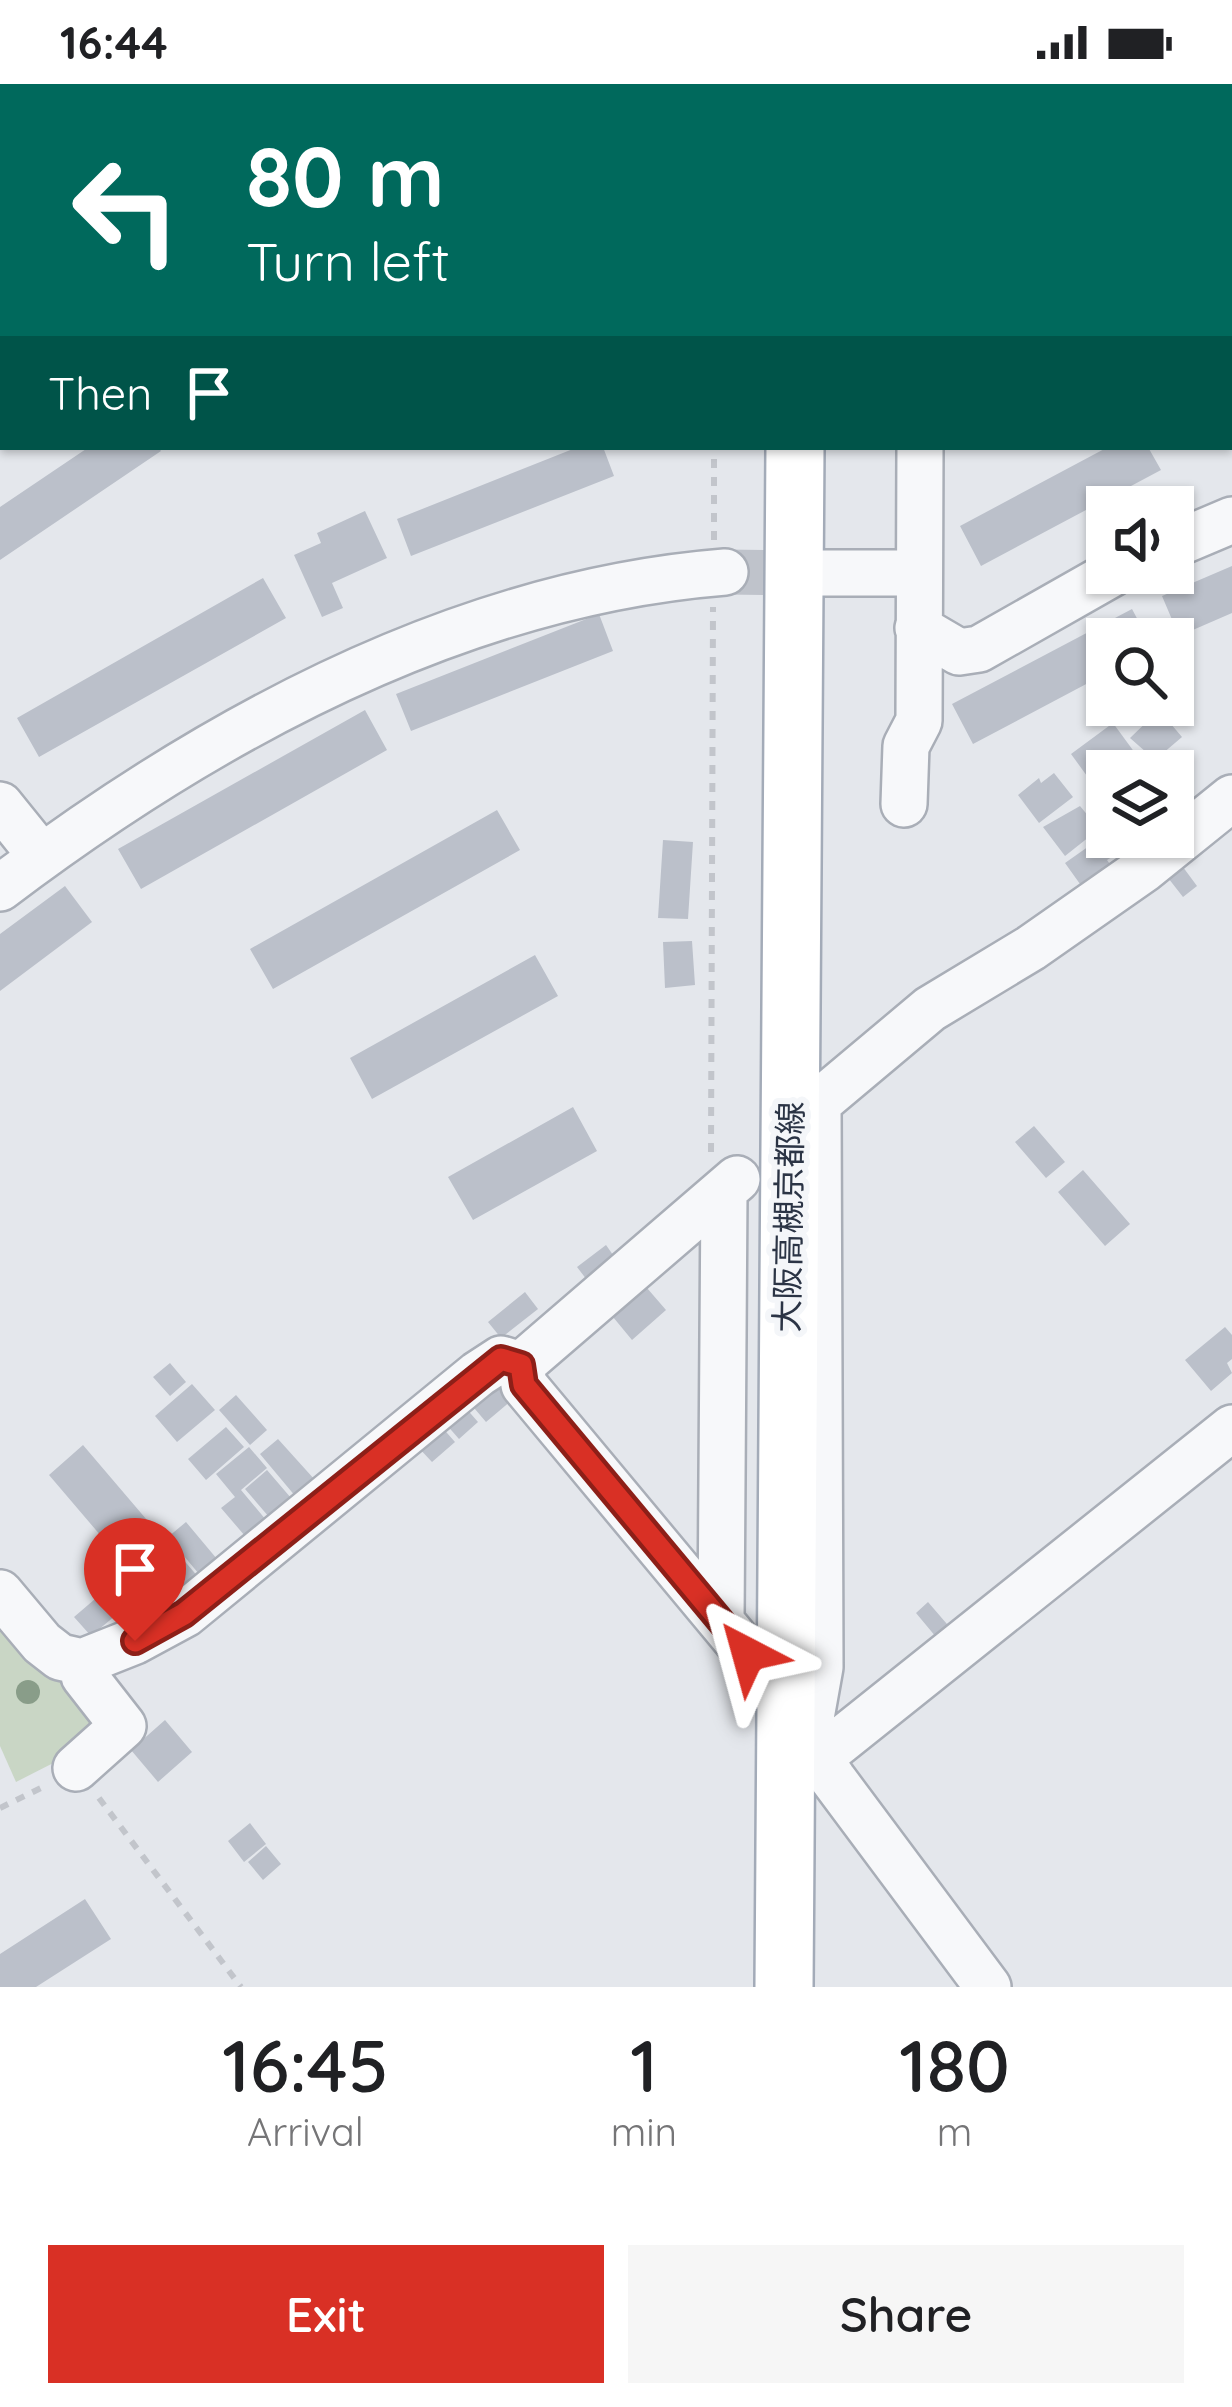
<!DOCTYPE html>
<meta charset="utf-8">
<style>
body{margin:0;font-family:Quicksand,"Noto Sans JP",sans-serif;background:#f6f6f6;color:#202124;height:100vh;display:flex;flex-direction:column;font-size:45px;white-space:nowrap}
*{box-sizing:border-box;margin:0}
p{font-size:39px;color:#757577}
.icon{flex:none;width:66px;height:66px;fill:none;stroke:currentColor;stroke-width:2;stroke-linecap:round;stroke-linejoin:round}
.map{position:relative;height:1903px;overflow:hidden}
.panel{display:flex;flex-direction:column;background:#fff;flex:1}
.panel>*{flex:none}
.banner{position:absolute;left:0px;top:0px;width:1233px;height:366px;box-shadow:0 3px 9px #0004;background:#00695c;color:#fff;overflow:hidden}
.fabs{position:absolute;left:1086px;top:402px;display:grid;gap:24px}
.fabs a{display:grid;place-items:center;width:108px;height:108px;border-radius:0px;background:#fff;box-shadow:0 3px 9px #0004;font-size:60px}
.pin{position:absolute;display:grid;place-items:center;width:102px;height:102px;color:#fff;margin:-123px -51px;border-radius:50% 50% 50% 0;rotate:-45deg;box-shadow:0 0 12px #0007}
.pin .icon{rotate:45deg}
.me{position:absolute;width:132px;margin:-66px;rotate:321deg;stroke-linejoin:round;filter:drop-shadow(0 0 9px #0008)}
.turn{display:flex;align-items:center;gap:42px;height:252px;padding:0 48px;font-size:54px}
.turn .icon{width:156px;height:156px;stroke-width:2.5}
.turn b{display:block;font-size:84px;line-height:102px}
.then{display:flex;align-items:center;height:114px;padding:0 48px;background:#0003;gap:24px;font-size:45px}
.eta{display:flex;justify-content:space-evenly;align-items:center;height:204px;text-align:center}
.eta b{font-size:72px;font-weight:600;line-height:84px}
.action{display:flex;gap:24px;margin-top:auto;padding:24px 48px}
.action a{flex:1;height:138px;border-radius:0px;background:#d93025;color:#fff;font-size:48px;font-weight:600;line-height:138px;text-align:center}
.action a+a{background:#f6f6f6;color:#202124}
.status{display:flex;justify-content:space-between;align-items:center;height:84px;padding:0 60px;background:#fff;direction:ltr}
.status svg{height:33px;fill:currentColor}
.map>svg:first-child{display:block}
</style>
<div class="status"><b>16:44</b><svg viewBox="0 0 49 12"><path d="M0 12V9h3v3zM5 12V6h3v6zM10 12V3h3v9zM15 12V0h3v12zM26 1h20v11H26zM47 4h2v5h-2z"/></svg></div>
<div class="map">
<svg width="1232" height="1903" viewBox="0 0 1232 1903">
<rect width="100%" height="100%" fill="#e4e7ec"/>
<path fill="#c9d6c5" d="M 0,1532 L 62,1590 L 108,1643 L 67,1672 L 16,1698 L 0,1662 Z"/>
<path fill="#bbc0ca" d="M 89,363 L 158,363 L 161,367 L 0,476 L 0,423 Z
M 578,363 L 603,363 L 614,392 L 411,472 L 397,435 Z
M 1108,363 L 1148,363 L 1161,386 L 981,482 L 960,442 Z
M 365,427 L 387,474 L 332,499 L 343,524 L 322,533 L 294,471 L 321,459 L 317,449 Z
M 1232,482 L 1232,529 L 1179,552 L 1162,512 Z
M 263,494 L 286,534 L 39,673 L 17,634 Z
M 1132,525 L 1148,555 L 1107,555 L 1107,589 L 973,660 L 952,620 Z
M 599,530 L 613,567 L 411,647 L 396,610 Z
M 365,626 L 387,666 L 141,805 L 118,765 Z
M 1159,626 L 1182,653 L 1155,676 L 1130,654 Z
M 1113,639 L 1135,669 L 1111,686 L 1106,679 L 1087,692 L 1071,670 Z
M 1054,689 L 1073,713 L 1039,739 L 1018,711 L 1039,694 L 1041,699 Z
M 1080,722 L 1099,745 L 1065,772 L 1043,743 Z
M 497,726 L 520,766 L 273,905 L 250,865 Z
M 1099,755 L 1112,773 L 1107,776 L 1115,787 L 1096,800 L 1091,792 L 1080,800 L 1065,779 Z
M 663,756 L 693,758 L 688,835 L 658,834 Z
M 1180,779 L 1197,802 L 1183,813 L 1165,790 Z
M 65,802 L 92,838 L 0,907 L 0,850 Z
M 692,857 L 695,901 L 665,904 L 663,858 Z
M 535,871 L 558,912 L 372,1015 L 350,974 Z
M 573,1023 L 597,1067 L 473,1136 L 448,1093 Z
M 1034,1042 L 1065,1078 L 1046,1094 L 1015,1058 Z
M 1083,1086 L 1130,1140 L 1105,1162 L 1058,1108 Z
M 606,1161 L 618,1178 L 590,1200 L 577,1183 Z
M 647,1204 L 666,1226 L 632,1256 L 613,1233 Z
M 525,1208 L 538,1225 L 501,1254 L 488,1238 Z
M 1225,1243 L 1232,1251 L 1232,1275 L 1227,1279 L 1232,1289 L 1211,1307 L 1185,1276 Z
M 170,1279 L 186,1298 L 170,1312 L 153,1293 Z
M 500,1292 L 517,1312 L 486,1338 L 469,1318 Z
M 192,1300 L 215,1326 L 177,1358 L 155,1332 Z
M 236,1311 L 267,1346 L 250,1361 L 219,1326 Z
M 464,1322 L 478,1338 L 459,1355 L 445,1339 Z
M 440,1341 L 455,1358 L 432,1378 L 417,1362 Z
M 226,1343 L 244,1363 L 206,1396 L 188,1375 Z
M 278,1355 L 315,1396 L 296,1413 L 260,1370 Z
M 83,1361 L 164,1456 L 130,1486 L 49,1391 Z
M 249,1363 L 267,1384 L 241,1406 L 271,1442 L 251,1459 L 221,1424 L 235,1413 L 216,1390 Z
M 267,1386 L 297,1421 L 275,1440 L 245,1405 Z
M 186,1438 L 222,1481 L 204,1496 L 168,1453 Z
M 168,1458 L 200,1495 L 182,1511 L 149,1473 Z
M 147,1474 L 181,1513 L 161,1530 L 128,1490 Z
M 123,1491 L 140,1511 L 91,1552 L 74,1533 Z
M 928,1518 L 959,1554 L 946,1565 L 916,1529 Z
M 165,1636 L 192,1668 L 158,1698 L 131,1666 Z
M 250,1739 L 266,1760 L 244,1778 L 228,1757 Z
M 266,1762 L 281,1780 L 263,1796 L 248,1778 Z
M 85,1815 L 111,1855 L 36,1903 L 0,1903 L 0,1870 Z"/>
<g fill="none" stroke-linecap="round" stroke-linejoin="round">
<path stroke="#bfc3cb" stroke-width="45" stroke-dasharray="45 22" stroke-linecap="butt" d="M 725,488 L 816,489"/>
<g stroke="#a9aeb7" stroke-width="50">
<path id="minor" d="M 11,0 L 14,3
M 208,0 L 211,3
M 253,3 L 256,0
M 1142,3 L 1152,0
M 0,179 L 3,182
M 1173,461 L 1232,436
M 816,489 L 918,489
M 918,544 L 959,568 L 979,565 L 1113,489
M 904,720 L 906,662 L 919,637 L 920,363
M 0,721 L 42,773
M 0,804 C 209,646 459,509 725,488
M 521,1281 L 524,1301 L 748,1570 L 833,1695 L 988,1903
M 521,1281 L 737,1095
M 0,1509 L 42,1559 L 60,1573 L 82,1578 L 135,1557 L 185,1530 L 478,1290 L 501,1275 L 521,1281
M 721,1536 L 724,1109
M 807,1656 L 820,1583 L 818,1019 L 930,925 L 1031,864 L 1144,785 L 1232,714
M 819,1674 L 1232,1344
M 76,1684 L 123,1642 L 84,1592 L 82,1578"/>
</g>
<g stroke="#a3abb8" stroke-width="62">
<path id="major" d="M 799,3 L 799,0
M 784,1903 L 795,363"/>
</g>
<path stroke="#c2c5cb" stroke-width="6" stroke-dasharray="9 9" stroke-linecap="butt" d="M 718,3 L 718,0
M 714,456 L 714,363
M 711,1068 L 713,523
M 99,1714 L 241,1903
M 0,1724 L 45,1702"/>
<use href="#minor" stroke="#f7f8fa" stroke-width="45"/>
<use href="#major" stroke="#fff" stroke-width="57"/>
</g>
<circle fill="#899d89" cx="28" cy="1608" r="12"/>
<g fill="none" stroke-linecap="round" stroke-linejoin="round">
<g stroke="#8d1f18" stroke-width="30">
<path id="route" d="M 135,1557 L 184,1530 L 501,1275 L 521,1281 L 524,1301 L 748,1570"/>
</g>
<use href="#route" stroke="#d93025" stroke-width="21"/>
</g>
<g text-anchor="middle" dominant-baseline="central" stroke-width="12" stroke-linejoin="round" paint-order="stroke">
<g font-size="33" fill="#2b3445" stroke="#f4f6f9">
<text transform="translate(788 1133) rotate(-89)">大阪高槻京都線</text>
</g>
</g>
</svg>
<div class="fabs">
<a><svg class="icon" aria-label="sound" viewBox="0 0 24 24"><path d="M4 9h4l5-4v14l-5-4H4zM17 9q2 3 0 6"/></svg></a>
<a><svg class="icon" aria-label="search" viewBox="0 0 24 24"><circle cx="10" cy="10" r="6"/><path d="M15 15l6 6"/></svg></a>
<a><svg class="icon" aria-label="layers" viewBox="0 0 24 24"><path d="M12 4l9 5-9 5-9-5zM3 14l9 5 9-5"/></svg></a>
</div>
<div class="pin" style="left:135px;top:1557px;background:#d93025"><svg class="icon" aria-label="arrive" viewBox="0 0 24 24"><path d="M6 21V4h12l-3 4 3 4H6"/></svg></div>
<svg class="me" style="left:748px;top:1570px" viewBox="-20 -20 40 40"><path d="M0-17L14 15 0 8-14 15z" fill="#d93025" stroke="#fff" stroke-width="4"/></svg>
<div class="banner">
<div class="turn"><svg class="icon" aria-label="left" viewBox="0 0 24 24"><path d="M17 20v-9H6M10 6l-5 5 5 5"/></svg><div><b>80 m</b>Turn left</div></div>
<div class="then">Then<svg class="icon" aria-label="arrive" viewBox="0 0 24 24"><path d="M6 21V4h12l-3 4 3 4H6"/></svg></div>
</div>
</div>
<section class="panel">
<div class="eta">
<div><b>16:45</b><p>Arrival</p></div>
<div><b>1</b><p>min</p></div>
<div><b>180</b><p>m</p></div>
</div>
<div class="action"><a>Exit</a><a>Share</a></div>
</section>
